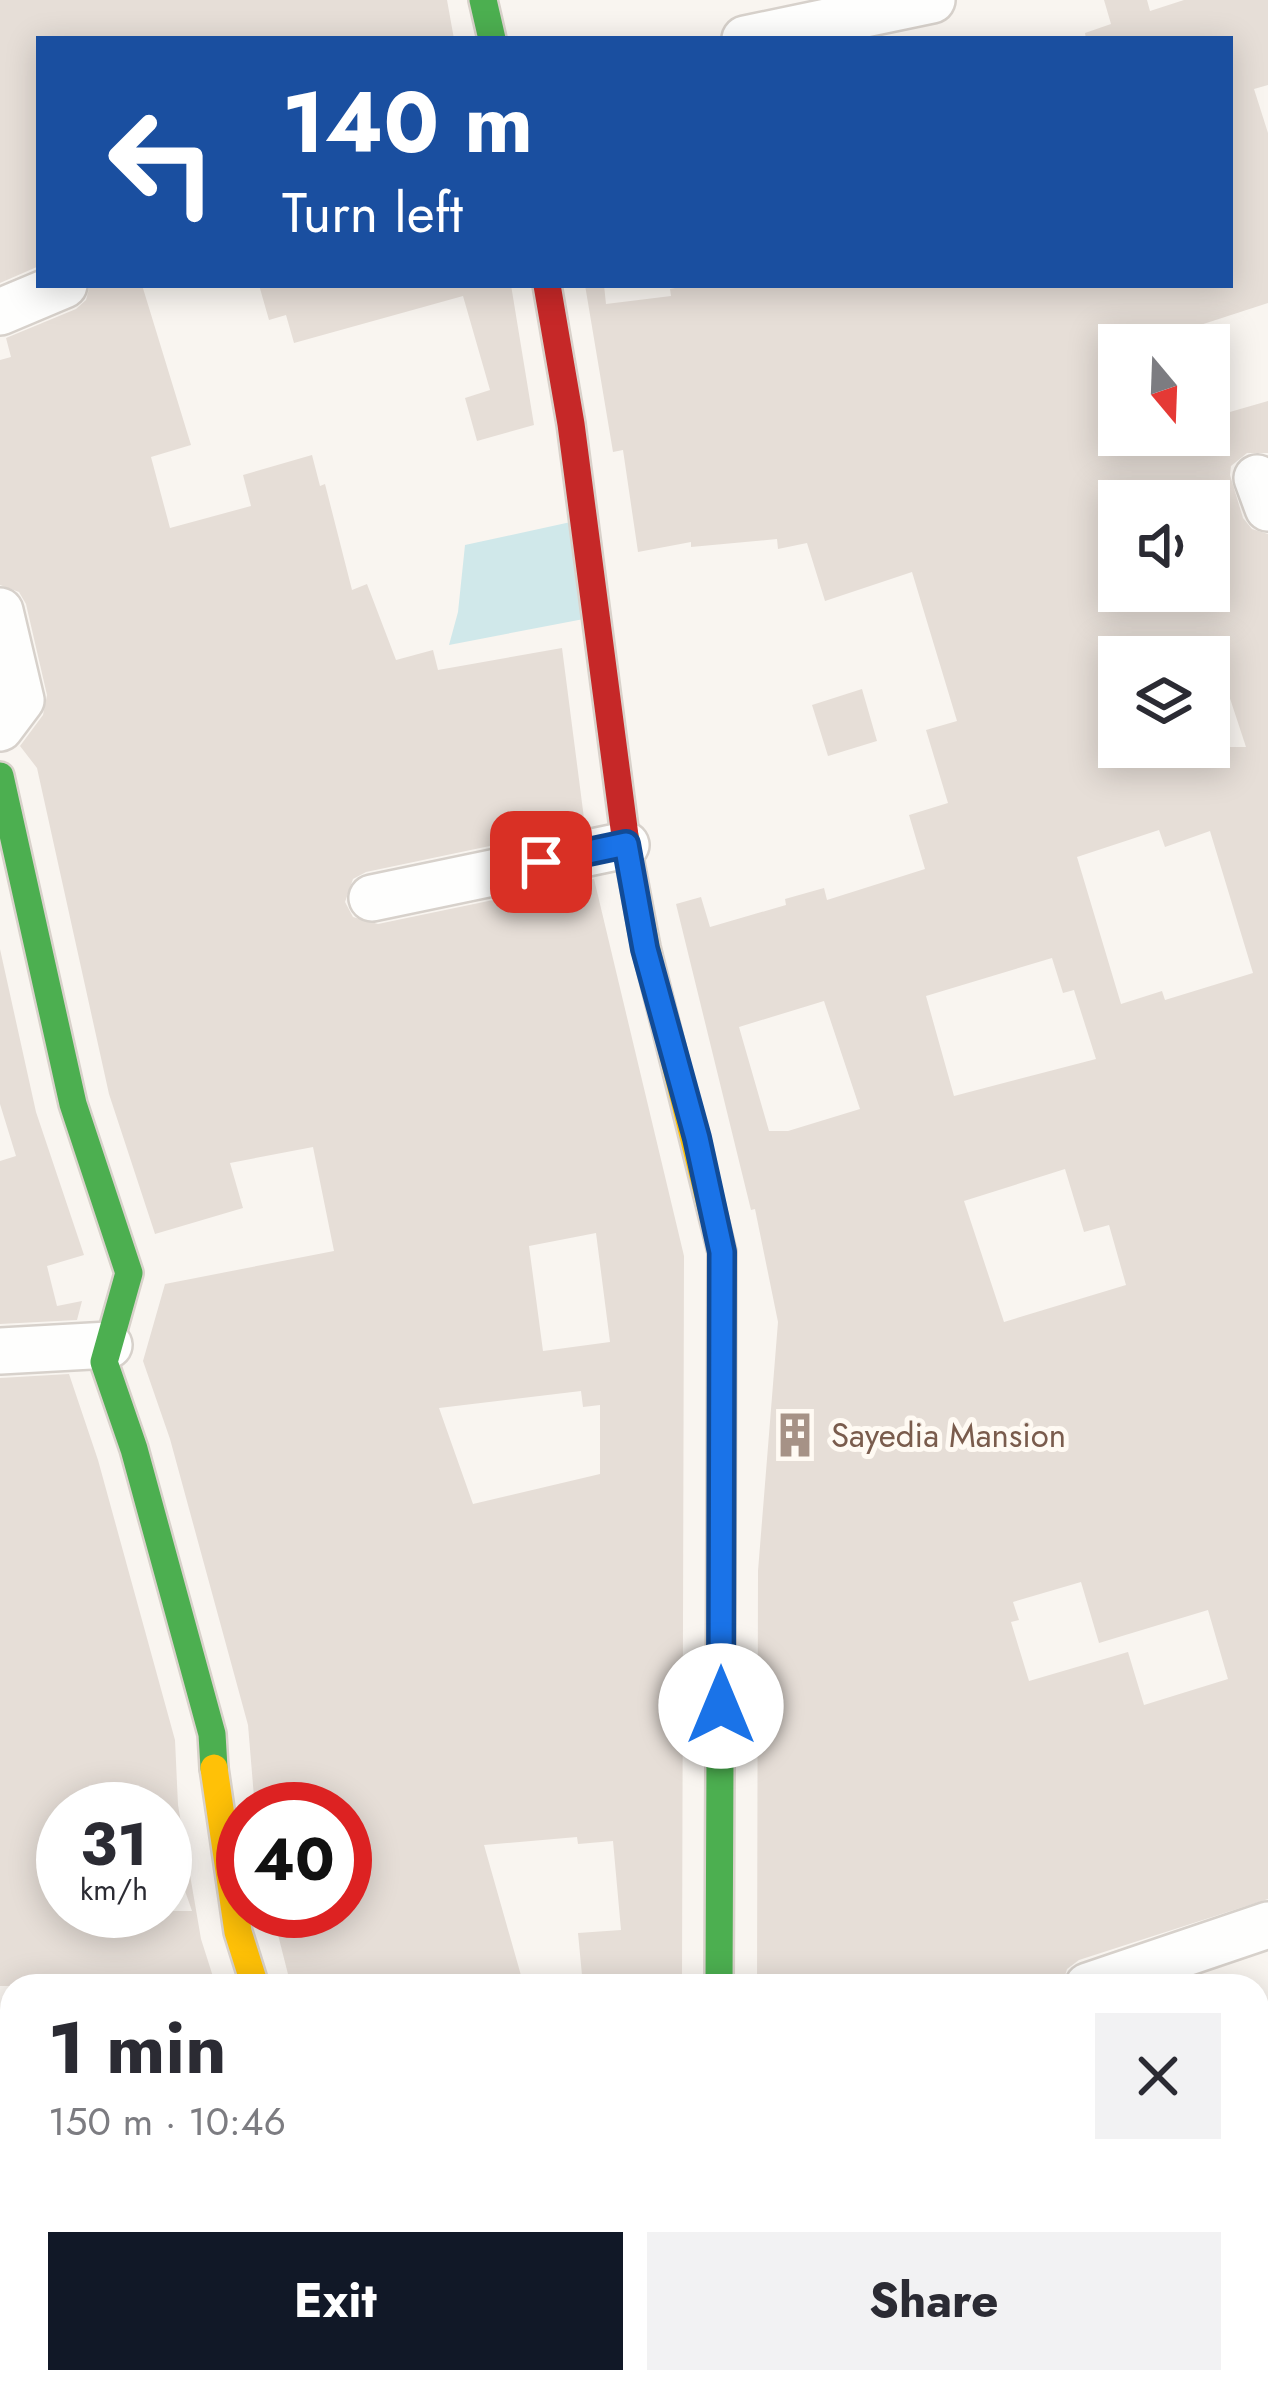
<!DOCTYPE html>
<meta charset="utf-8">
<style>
body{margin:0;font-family:Jost,sans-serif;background:#f2f2f3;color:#2b2b33;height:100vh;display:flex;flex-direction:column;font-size:45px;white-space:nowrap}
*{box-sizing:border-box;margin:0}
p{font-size:39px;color:#7c7c81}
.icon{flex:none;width:66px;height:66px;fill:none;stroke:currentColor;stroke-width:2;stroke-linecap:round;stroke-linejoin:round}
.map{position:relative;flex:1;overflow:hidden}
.side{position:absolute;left:0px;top:1974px;width:1269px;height:420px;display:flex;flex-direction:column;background:#fff;border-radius:36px 36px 0 0;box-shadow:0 6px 30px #0003}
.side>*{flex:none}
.hud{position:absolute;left:36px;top:36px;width:1197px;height:252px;border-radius:0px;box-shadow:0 6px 30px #0003;background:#1a4fa0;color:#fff;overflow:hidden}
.needle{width:78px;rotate:161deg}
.fabs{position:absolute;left:1098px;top:324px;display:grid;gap:24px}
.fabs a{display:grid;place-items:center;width:132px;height:132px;border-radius:0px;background:#fff;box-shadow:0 6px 30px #0003;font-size:60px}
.speed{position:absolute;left:36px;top:1782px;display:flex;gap:24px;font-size:60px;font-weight:700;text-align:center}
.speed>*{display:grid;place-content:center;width:156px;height:156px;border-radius:50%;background:#fff;box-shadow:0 6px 30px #0003;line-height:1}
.speed small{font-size:30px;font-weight:400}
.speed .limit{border:18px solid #d22;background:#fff;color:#111}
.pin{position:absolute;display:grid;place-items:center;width:102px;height:102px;color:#fff;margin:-51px;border-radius:24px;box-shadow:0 6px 18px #0006}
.me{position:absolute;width:132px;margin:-66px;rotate:0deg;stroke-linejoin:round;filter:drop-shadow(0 0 9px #0008)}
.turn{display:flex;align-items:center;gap:42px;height:252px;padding:0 48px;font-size:54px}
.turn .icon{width:156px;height:156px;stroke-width:2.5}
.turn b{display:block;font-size:84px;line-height:102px}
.round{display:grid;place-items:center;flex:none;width:126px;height:126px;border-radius:0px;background:#f2f2f3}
.headline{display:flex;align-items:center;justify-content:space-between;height:204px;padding:0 48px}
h1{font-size:72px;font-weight:700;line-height:90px}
.cta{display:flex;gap:24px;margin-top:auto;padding:24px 48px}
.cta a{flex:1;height:138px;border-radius:0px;background:#111827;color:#fff;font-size:48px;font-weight:700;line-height:138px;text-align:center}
.cta a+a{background:#f2f2f3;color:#2b2b33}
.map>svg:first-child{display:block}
</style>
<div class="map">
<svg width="1268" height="2394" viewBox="0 0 1268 2394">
<rect width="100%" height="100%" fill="#f9f5f0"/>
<path fill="#d0e8ea" d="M 589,518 L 589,618 L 449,645 L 458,612 L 465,545 Z"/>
<path fill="#e6ded7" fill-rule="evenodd" d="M 0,0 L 447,0 L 454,39 L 39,39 L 39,266 L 0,283 Z
M 1104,0 L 1147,0 L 1150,11 L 1184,0 L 1268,0 L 1268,85 L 1254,89 L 1268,133 L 1268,303 L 1188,329 L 1192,345 L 1119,345 L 1119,435 L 1209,435 L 1209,418 L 1268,401 L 1268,453 L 1247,453 L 1231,466 L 1230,475 L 1243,518 L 1252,529 L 1268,534 L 1268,1899 L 1079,1960 L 1067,1969 L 1062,1986 L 757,1986 L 758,1571 L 778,1322 L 755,1209 L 751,1210 L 676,904 L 701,897 L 710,927 L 786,905 L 785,899 L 824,888 L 827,900 L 925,869 L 909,815 L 948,803 L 926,730 L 957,721 L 912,572 L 825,601 L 807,543 L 778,549 L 777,539 L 691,547 L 691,542 L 638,552 L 623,450 L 613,452 L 585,285 L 604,285 L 606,304 L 671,296 L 670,289 L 691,285 L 1230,285 L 1230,39 L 1086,39 L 1085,33 L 1111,24 ZM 1119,501 L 1209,501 L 1209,591 L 1168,591 L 1140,600 L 1137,591 L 1119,591 ZM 1216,656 L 1246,747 L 1119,747 L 1119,657 ZM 1159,830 L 1165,847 L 1210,831 L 1253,973 L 1165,1000 L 1162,991 L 1121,1004 L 1077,857 ZM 1052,958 L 1063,993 L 1074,990 L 1096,1059 L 954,1096 L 926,996 ZM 824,1001 L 860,1109 L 788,1131 L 769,1131 L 739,1027 ZM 1065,1169 L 1084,1232 L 1109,1225 L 1126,1285 L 1004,1322 L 964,1201 ZM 1081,1582 L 1099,1643 L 1208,1610 L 1228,1679 L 1144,1705 L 1128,1652 L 1029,1681 L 1011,1622 L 1019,1620 L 1013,1602 Z
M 90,285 L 142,285 L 191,445 L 151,457 L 170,528 L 251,506 L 243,475 L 312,455 L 320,486 L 325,484 L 352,590 L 367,584 L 396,660 L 433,650 L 438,670 L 562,648 L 585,826 L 366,872 L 353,879 L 345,902 L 353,917 L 378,924 L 594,879 L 684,1256 L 682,1986 L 583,1986 L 578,1933 L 621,1930 L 613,1841 L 578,1844 L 577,1837 L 484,1845 L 524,1986 L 291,1986 L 272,1911 L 345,1911 L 345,1809 L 335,1809 L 332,1798 L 301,1809 L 255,1809 L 248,1725 L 170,1439 L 143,1361 L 165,1284 L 334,1251 L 313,1147 L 230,1163 L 243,1208 L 155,1234 L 109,1094 L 37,768 L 20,746 L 43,715 L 47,695 L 26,604 L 19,592 L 0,585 L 0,360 L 11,357 L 6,338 L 76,309 L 86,300 ZM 596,1233 L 610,1342 L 543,1351 L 529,1246 ZM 581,1391 L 583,1407 L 600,1405 L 600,1474 L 473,1504 L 439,1408 Z
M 259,285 L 511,285 L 534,425 L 477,441 L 465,398 L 490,390 L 463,296 L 294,343 L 286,315 L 269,320 Z
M 862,689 L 877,741 L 828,756 L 812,705 Z
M 0,949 L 36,1112 L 84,1255 L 47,1266 L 57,1306 L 82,1301 L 77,1320 L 0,1324 L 0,1161 L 16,1156 L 0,1104 Z
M 69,1374 L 98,1460 L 175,1740 L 178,1805 L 201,1939 L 216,1986 L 0,1986 L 0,1378 ZM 63,1809 L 165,1809 L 165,1833 L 192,1911 L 63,1911 Z"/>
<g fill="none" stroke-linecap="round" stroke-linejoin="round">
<g stroke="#d7d1cb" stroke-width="50">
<path id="street" d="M 745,39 L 932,0
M 0,312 L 64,285
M 1257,478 L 1268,508
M 0,611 L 21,700 L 0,728
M 372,898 L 626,845
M 0,1351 L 109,1345
M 1088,1986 L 1268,1925
M 0,2246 L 12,2238
M 0,2382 L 5,2394
M 270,2382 L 276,2394"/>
</g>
<g stroke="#d9d2cb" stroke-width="32">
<path id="fast" d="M 483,0 L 492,39
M 0,776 L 73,1104 L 129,1273 L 104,1362 L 134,1449 L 212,1734 L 214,1768
M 719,1986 L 721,1531
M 741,2382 L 741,2394"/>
</g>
<g stroke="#d9d2cb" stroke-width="32">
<path id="slow" d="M 625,836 L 646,947 L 722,1252 L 721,1531
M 214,1768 L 238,1932 L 255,1986"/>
</g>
<g stroke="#d9d2cb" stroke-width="32">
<path id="jam" d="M 547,285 L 571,424 L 625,836"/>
</g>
<use href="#street" stroke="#fefefd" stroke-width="45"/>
<use href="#fast" stroke="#4caf50" stroke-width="27"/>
<use href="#slow" stroke="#ffc107" stroke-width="27"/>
<use href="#jam" stroke="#c62828" stroke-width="27"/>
</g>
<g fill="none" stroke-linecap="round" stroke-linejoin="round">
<g stroke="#114b97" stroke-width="30">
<path id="route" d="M 541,862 L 626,844 L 645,949 L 697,1138 L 722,1252 L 721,1706"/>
</g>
<use href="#route" stroke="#1a73e8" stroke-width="21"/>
</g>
<defs>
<g id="building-bare" transform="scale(3.6)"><path d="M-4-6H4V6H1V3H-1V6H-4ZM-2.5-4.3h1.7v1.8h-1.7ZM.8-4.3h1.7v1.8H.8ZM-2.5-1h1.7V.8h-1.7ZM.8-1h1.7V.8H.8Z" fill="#a69286" stroke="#fffaf3" stroke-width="2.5" paint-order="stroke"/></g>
</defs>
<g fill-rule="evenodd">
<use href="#building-bare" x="795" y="1435"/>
</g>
<g text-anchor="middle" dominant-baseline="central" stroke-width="10" stroke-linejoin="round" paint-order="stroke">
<g font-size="33" fill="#7a5c4d" stroke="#fffaf3" text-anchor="start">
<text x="831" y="1435">Sayedia Mansion</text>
</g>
</g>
</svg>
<div class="fabs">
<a><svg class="needle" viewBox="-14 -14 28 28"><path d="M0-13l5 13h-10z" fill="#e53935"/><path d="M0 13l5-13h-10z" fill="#7c7c81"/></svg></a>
<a><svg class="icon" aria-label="sound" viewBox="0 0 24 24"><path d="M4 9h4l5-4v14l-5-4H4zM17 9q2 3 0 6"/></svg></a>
<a><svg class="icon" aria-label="layers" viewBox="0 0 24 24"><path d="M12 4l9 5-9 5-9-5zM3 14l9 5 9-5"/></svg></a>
</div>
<div class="speed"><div>31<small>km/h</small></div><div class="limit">40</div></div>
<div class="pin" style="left:541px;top:862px;background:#d93025"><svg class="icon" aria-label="arrive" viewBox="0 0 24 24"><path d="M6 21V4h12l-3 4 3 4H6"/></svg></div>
<svg class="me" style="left:721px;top:1706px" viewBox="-20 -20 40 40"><circle r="19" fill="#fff"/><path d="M0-13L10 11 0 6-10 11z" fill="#1a73e8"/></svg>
<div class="hud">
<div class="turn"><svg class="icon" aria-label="left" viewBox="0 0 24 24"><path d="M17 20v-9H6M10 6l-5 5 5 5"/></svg><div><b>140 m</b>Turn left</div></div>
</div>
<section class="side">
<div class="headline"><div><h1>1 min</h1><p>150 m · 10:46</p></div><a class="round"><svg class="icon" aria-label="close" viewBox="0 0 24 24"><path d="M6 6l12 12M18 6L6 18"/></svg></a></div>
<div class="cta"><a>Exit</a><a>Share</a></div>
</section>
</div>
